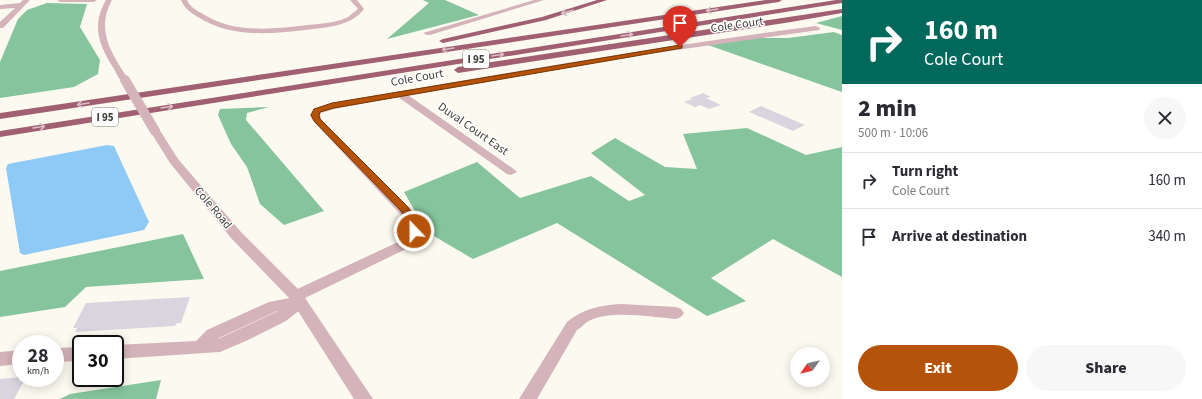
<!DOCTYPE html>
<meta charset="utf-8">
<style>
body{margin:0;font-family:"Source Sans 3",sans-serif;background:#f7f7f7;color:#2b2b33;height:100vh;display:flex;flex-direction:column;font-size:15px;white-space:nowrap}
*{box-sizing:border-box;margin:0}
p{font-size:13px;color:#7c7c81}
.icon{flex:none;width:22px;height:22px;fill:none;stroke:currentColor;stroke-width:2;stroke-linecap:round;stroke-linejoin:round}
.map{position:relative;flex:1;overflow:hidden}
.sheet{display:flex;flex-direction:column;background:#fff;width:360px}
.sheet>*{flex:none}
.hud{background:#00695c;color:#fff;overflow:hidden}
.needle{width:26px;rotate:236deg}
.fabs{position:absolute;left:790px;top:347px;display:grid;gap:8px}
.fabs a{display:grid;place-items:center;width:40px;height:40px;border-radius:50%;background:#fff;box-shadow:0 2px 10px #0003;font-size:20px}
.speed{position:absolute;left:12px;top:335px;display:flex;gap:8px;font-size:20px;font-weight:700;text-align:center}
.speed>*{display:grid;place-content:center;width:52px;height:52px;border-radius:50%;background:#fff;box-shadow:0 2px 10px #0003;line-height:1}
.speed small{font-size:10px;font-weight:400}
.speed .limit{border:2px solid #111;border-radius:6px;background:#fff;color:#111}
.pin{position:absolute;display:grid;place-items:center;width:34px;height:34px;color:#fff;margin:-41px -17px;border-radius:50% 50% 50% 0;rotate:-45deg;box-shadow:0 0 4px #0007}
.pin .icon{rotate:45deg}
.me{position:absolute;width:44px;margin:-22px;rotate:338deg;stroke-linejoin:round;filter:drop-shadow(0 0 3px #0008)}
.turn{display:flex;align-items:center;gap:14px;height:84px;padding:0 16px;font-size:18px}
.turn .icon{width:52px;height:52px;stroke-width:2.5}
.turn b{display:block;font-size:28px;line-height:34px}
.round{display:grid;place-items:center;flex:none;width:42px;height:42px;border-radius:21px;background:#f7f7f7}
.overview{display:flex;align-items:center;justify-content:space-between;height:68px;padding:0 16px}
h1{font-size:24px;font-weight:800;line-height:30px}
.action{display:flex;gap:8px;margin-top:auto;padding:8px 16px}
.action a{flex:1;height:46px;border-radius:24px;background:#b45309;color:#fff;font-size:16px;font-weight:800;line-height:46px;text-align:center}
.action a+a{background:#f7f7f7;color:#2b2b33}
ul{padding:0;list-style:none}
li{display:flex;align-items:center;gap:12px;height:56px;padding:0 16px;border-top:1px solid #e1e1e2}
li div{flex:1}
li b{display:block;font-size:15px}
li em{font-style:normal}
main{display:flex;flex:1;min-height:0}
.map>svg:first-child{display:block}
</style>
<main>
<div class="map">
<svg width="842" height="399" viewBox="0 0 842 399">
<rect width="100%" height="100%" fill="#fcfaf0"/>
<path fill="#85c49c" d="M 423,0 L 445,0 L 479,15 L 387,39 L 429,3 Z
M 47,3 L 87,4 L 80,27 L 100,60 L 98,74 L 74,87 L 0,98 L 0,62 L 18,19 L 27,10 Z
M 842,16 L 842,30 L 816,23 Z
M 834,32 L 842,35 L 842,92 L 708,45 L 752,38 L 788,38 Z
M 269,107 L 247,113 L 246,120 L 324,211 L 284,225 L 260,204 L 247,167 L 231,144 L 218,115 L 220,109 Z
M 747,128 L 806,155 L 842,147 L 842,277 L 773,239 L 711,278 L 746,301 L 707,316 L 557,223 L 473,259 L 427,232 L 404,192 L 477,162 L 520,198 L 591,176 L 629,201 L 645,195 L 591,153 L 615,138 L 665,167 L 697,169 L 683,134 Z
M 183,234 L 204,279 L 86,287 L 65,307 L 0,317 L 0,271 Z
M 161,380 L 156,399 L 60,399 L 70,394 Z"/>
<path fill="#8fcaf6" d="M 107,145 L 114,146 L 149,222 L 144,230 L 24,255 L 20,253 L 6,168 L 8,164 Z"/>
<path fill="#d9d5de" d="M 703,93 L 711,97 L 706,98 L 721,105 L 709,109 L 700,105 L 695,107 L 684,102 L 692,99 L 690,98 Z
M 761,106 L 805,125 L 793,131 L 749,112 Z
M 190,297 L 181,323 L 177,323 L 175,326 L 75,332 L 77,328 L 73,328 L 86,303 Z
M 21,377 L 19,381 L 24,381 L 14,399 L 0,399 L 0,379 Z"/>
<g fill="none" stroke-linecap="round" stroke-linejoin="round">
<path fill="#d4b3ba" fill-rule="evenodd" d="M 23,0 L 30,0 L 3,28 L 0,28 L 0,22 L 15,8 L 0,9 L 0,5 L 20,3 Z
M 57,0 L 97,0 L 94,2 L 60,2 Z
M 181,0 L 187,0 C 190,7 197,11 203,14 C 234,34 273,29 308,25 C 319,24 330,23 341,20 L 348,17 L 358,9 L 350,0 L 357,0 L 364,9 C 350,27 327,27 305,30 C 269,34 230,38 198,17 C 191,13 184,8 181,0 Z
M 534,0 L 544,0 L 430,35 L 427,35 L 423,33 Z
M 816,26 L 820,28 L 819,30 L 634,56 L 408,95 L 515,170 L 517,172 L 511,175 L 507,174 L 398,97 L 334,109 L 321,113 L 320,115 L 321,119 L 412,212 L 420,227 C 419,236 413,242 408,248 L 305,298 L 307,302 L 305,306 L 286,321 L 248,340 L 220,352 L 115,359 L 115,345 L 196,341 L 207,330 L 269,302 L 290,298 L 289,296 L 291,292 L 398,242 L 406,234 L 408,227 L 403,217 L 314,122 L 310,115 L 314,109 L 332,103 C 493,75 654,47 816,26 ZM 277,311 L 278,311 L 218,339 L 219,338 Z
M 621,304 L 676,307 L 681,309 L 684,313 L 681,317 L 676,319 C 651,317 609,309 587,322 C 584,324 581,328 577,330 L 537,399 L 519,399 L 567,322 C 583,309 600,305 621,304 Z
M 81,347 L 81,361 L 55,362 L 55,348 Z
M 21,350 L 21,364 L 0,366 L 0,352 Z"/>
<path fill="#d4b3ba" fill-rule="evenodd" d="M 106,0 L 112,0 C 95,31 112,54 129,80 L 128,82 L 125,83 C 119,81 117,74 114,69 C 99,45 91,26 106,0 Z
M 155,128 L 159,129 L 178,159 L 241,232 L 301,292 L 373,399 L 354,399 L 291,300 L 231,238 L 170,163 L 150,131 Z"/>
<path fill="#a16072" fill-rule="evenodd" d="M 597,0 L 607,0 L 546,20 L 443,43 L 439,41 L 443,39 L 542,17 Z
M 766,0 L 782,0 L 779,2 L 0,119 L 0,113 Z
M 836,0 L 842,0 L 842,3 L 0,137 L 0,131 Z
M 842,9 L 842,13 L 791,22 L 458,73 L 454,70 L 458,67 Z"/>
<path stroke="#d4b3ba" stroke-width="10" d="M 125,80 L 155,131"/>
</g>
<defs><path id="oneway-shaft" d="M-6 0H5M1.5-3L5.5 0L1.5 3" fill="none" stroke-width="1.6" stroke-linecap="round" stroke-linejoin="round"/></defs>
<g stroke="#d9bfc7">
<use href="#oneway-shaft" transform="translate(712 10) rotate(171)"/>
<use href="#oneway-shaft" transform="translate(567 12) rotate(164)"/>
<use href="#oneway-shaft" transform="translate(627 35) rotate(-9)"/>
<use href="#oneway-shaft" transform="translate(448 49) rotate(171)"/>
<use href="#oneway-shaft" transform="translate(498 55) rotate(-9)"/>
<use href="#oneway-shaft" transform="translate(83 104) rotate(171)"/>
<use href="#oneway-shaft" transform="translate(167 107) rotate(-9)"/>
<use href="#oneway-shaft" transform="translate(39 127) rotate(-9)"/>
</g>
<path fill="#b45309" stroke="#753606" d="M 680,45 L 682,45 L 682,48 L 334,108 L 320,112 L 319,115 L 320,119 L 408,207 L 417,220 L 419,231 L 414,234 L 410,231 L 407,220 L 401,211 L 314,121 L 311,115 L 314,109 L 332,103 Z"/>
<g text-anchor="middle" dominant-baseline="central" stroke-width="3" stroke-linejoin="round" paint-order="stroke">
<g fill="#fff" stroke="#787774" stroke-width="1">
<rect x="463" y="50" width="26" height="18" rx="3"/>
<rect x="92" y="108" width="26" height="18" rx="3"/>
</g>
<g font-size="11" font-weight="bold" fill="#3e3d39">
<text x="476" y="59">I 95</text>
<text x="105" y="117">I 95</text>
</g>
<g font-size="12" fill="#3e3d39" stroke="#fff">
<text transform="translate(737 25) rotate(-8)">Cole Court</text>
<text transform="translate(417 78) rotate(-10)">Cole Court</text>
<text transform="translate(473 129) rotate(35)">Duval Court East</text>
<text transform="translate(213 208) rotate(50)">Cole Road</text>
</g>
</g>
</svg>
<div class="fabs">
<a><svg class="needle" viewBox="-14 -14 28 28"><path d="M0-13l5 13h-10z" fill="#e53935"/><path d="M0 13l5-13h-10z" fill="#7c7c81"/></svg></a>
</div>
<div class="speed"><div>28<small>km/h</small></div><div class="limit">30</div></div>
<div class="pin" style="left:680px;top:47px;background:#d93025"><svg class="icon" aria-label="arrive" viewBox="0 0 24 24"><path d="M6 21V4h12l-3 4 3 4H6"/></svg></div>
<svg class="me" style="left:414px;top:231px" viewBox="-20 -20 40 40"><circle r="17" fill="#b45309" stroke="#fff" stroke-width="3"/><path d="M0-11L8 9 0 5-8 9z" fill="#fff"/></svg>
</div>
<section class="sheet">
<div class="hud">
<div class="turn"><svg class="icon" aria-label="right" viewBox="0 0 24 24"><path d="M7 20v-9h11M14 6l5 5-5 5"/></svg><div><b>160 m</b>Cole Court</div></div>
</div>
<div class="overview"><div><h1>2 min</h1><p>500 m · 10:06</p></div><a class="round"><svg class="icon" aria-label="close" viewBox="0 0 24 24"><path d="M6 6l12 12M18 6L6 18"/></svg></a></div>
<ul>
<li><svg class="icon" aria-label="right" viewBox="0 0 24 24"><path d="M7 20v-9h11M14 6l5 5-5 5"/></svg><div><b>Turn right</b><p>Cole Court</p></div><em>160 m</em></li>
<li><svg class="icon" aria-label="arrive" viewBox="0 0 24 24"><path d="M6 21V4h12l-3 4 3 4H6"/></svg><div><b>Arrive at destination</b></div><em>340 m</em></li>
</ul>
<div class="action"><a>Exit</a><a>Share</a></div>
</section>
</main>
